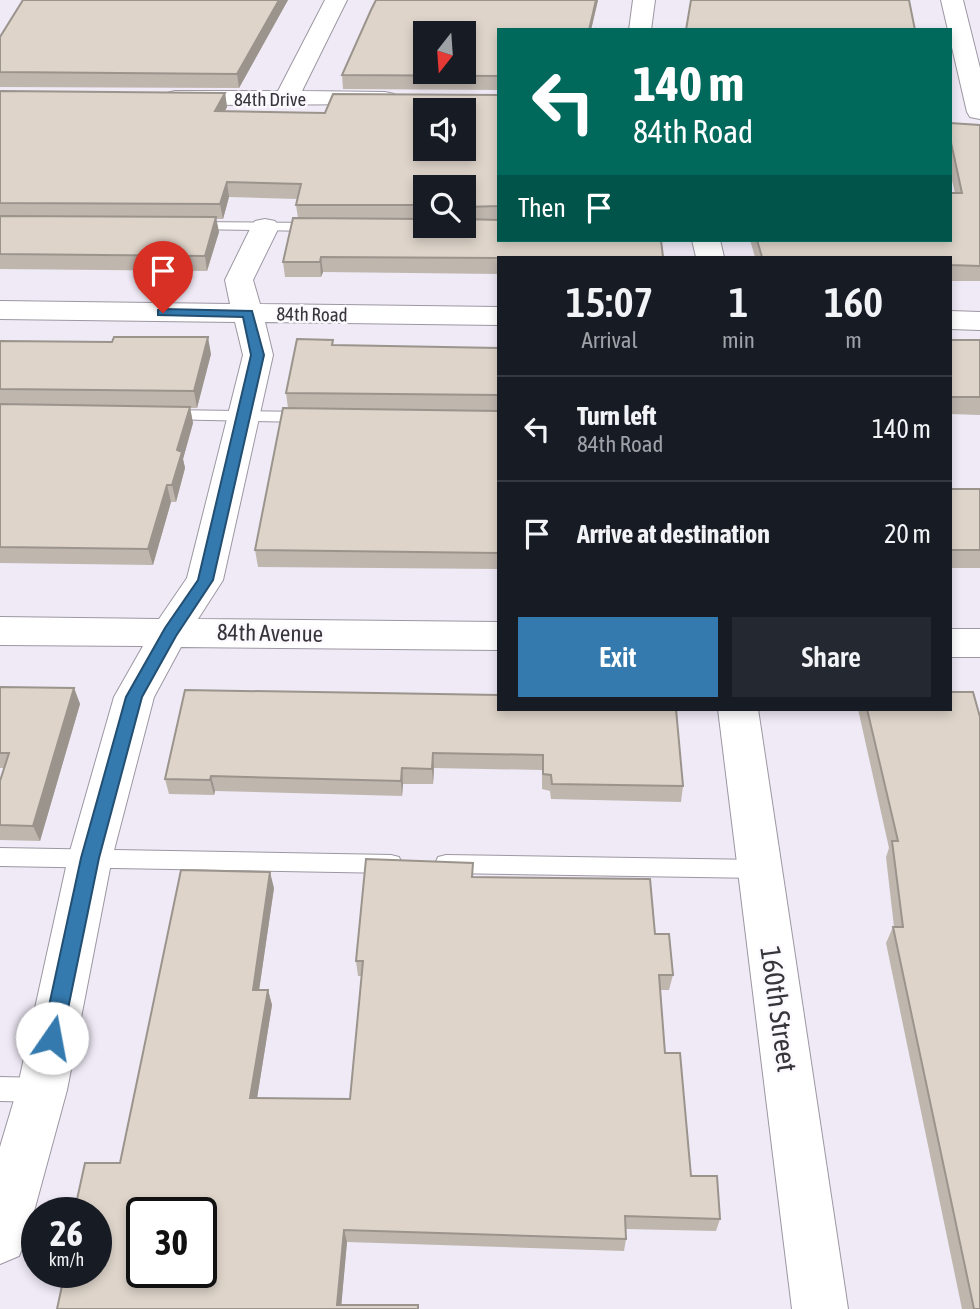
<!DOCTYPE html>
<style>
body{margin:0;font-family:"Asap Condensed",sans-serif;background:#242831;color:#f1f3f6;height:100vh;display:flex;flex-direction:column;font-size:26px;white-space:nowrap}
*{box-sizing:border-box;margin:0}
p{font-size:23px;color:#9ea1a6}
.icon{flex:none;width:38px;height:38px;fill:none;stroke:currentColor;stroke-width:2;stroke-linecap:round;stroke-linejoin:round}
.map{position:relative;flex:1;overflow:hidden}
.side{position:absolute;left:497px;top:256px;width:455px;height:455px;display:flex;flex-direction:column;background:#171b24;border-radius:0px;box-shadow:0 4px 10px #0003}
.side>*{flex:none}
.banner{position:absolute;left:497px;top:28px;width:455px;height:214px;border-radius:0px;box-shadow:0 4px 10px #0003;background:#00695c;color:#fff;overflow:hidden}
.needle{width:46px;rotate:197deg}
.buttons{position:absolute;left:413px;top:21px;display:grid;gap:14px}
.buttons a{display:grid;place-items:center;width:63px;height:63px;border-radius:0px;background:#171b24;box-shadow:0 4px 10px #0003;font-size:35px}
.speed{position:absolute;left:21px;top:1197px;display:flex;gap:14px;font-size:35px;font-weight:700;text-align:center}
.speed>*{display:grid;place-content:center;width:91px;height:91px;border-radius:50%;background:#171b24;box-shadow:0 4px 10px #0003;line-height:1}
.speed small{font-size:18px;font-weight:400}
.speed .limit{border:4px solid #111;border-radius:10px;background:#fff;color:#111}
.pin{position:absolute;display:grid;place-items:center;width:60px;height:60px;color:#fff;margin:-72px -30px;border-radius:50% 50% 50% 0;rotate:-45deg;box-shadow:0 0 7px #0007}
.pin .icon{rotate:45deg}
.me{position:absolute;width:77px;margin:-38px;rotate:12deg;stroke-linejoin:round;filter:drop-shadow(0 0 5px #0008)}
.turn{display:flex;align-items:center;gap:24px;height:147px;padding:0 21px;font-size:32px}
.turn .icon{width:91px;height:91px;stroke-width:2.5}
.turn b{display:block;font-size:49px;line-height:60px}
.then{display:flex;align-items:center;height:66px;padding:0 21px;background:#0003;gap:14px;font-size:26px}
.eta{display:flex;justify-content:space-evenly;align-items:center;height:119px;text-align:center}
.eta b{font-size:42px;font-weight:600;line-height:49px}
.action{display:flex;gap:14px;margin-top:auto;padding:14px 21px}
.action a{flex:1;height:80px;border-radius:0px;background:#347aaf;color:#fff;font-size:28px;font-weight:600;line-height:80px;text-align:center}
.action a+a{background:#242831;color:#f1f3f6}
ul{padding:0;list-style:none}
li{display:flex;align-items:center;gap:21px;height:105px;padding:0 21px;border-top:2px solid #363941}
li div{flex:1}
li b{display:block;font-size:26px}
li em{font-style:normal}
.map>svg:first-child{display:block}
</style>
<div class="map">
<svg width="980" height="1309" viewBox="0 0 980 1309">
<rect width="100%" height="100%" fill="#efeaf6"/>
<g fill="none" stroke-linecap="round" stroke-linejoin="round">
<g stroke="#9c97a2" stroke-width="2">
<path id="service" d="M 192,222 L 316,223 L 323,227 L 316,231 L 187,229 L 187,223 Z
M 167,410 L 305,412 L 313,417 L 305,422 L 161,419 L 161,411 Z
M 0,848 L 391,855 L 399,857 L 402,864 L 399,871 L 391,873 L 0,866 Z
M 446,855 L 760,860 L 768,862 L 771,869 L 768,876 L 760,878 L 446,873 L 438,871 L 435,864 L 438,857 Z
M 0,1077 L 42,1078 L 51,1082 L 54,1090 L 51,1098 L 42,1102 L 0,1101 Z"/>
</g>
<g stroke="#9c97a2" stroke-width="2">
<path id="minor" d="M 325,0 L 347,0 L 302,91 L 385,92 L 394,94 L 397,99 L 394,104 L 175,105 L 167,103 L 163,98 L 167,93 L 175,91 L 278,91 Z
M 633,0 L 655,0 L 651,30 L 629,30 Z
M 941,0 L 963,0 L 980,68 L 980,119 L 970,117 L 967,112 Z
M 265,219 L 275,221 L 279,227 L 253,280 L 260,304 L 499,307 L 499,325 L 265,322 L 273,355 L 223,580 L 198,619 L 499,622 L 499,650 L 181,647 L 154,697 L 112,858 L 67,1090 L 27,1237 L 19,1256 L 0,1264 L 0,1147 L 17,1090 L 68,858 L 114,697 L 143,646 L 0,645 L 0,617 L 159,619 L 187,578 L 243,355 L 235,322 L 0,319 L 0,301 L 230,304 L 225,280 L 251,227 L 255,221 Z
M 692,240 L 720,240 L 724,257 L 696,257 Z
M 950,311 L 980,312 L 980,330 L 950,329 Z
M 950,629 L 980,629 L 980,657 L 950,657 Z
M 718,709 L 758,709 L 848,1309 L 792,1309 Z"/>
</g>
<use href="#service" fill="#fff" fill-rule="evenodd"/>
<use href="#minor" fill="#fff" fill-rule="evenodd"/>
</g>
<path fill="#bfb6ae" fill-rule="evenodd" d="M 23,0 L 288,0 L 239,88 L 0,87 L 0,37 Z
M 376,0 L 598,0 L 591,30 L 499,30 L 499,90 L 343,89 L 342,75 Z
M 0,91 L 225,93 L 227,107 L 225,111 L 325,113 L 499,95 L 499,274 L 323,272 L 321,277 L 285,277 L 283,262 L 298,218 L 296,205 L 297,199 L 229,197 L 223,219 L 216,219 L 219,232 L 207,271 L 0,269 ZM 425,187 L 464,187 L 464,226 L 425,226 Z
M 950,123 L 980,125 L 980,281 L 950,281 L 950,257 L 755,257 L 750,240 L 950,240 L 955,193 L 950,172 Z
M 950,340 L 980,340 L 980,415 L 950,414 Z
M 0,341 L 211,354 L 197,408 L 190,408 L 193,423 L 183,459 L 185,468 L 176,502 L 171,502 L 153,565 L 0,563 Z
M 333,345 L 499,348 L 499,569 L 258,567 L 255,550 L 288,408 L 286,393 Z
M 950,489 L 980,489 L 980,568 L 950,568 Z
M 0,687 L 74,688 L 80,704 L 40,841 L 0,840 L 0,781 L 4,768 L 0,768 Z
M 499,695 L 683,786 L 681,802 L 551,799 L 550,791 L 542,789 L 542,770 L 434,768 L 433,784 L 403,784 L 402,796 L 215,791 L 214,795 L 169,794 L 165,779 Z
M 858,709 L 950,709 L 980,1309 L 962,1309 L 886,943 L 893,927 L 894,927 L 886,857 L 889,848 Z
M 473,877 L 655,934 L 673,975 L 669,990 L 660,990 L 665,1053 L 691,1176 L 720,1219 L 716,1231 L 626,1229 L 626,1239 L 624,1251 L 347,1242 L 341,1305 L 57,1309 L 120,1163 L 274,888 L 259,990 L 268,990 L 272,1005 L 257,1098 L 350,1099 L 362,976 L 358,976 L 356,961 Z"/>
<path fill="#9b948d" d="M 279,0 L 288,0 L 239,88 L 237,74 Z
M 596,0 L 598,0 L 591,30 L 589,30 Z
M 225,93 L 227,107 L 217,125 L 215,111 Z
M 227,182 L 229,197 L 223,219 L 220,204 Z
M 216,217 L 219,232 L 207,271 L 205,256 Z
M 321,257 L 323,272 L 321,277 L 320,262 Z
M 208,337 L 211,354 L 197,408 L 194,391 Z
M 190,407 L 193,423 L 183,459 L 185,468 L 176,502 L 172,485 L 177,450 Z
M 167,485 L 171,502 L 153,565 L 148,549 Z
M 74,688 L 80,704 L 40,841 L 33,826 Z
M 433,753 L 434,768 L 433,784 L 432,769 Z
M 402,768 L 403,784 L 402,796 L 401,781 Z
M 211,776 L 215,791 L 214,795 L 210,780 Z
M 270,872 L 274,888 L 257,1004 L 253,990 Z
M 268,990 L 272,1005 L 255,1111 L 250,1098 Z
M 344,1230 L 347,1242 L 341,1309 L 337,1305 Z"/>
<path fill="#ded4ca" stroke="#9b948d" stroke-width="2" fill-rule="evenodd" d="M 23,0 L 279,0 L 237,74 L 0,72 L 0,37 Z
M 376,0 L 596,0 L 589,30 L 499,30 L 499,76 L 342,75 L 371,10 ZM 425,33 L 464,33 L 464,72 L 425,72 Z
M 691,0 L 909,0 L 915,30 L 686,30 Z
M 0,91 L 225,93 L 215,111 L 325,113 L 333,94 L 499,95 L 499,206 L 464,207 L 464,187 L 425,187 L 425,206 L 424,205 L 296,205 L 301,184 L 227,182 L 220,204 L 0,203 ZM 425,110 L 464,110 L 464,149 L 425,149 Z
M 950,123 L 980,125 L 980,266 L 950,265 L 950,257 L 762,257 L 757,240 L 950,240 L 950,193 L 962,193 L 950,138 Z
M 0,216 L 216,217 L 205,256 L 0,254 Z
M 293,218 L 425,219 L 425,226 L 464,226 L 464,219 L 499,220 L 499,240 L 661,240 L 663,257 L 499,257 L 499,258 L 321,257 L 320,262 L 283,262 Z
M 114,337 L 208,337 L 194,391 L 0,389 L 0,341 L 112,342 Z
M 297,339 L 333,340 L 332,345 L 499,348 L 499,395 L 286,393 Z
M 950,340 L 980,340 L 980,397 L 950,397 Z
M 0,404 L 190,407 L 177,450 L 182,452 L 172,485 L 167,485 L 148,549 L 0,547 Z
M 283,408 L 499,411 L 499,553 L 255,550 Z
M 950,489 L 980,489 L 980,550 L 950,550 Z
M 0,687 L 74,688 L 33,826 L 0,825 L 0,781 L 9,753 L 0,753 Z
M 185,690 L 499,695 L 499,709 L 676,709 L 683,786 L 552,784 L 551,775 L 543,774 L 543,755 L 433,753 L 432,769 L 402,768 L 401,781 L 211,776 L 210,780 L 165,779 Z
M 950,692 L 973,692 L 980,717 L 980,1309 L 974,1309 L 893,927 L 903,927 L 892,841 L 898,841 L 867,709 L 950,709 Z
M 366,859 L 473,863 L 472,877 L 650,879 L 655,934 L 669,934 L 673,975 L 659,975 L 665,1053 L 680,1053 L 691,1176 L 717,1176 L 720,1219 L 625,1216 L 626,1239 L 344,1230 L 337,1305 L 418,1305 L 418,1309 L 57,1309 L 65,1272 L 96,1272 L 96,1213 L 74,1213 L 85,1163 L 120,1163 L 181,870 L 270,872 L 253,990 L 268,990 L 250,1098 L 350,1099 L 363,961 L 356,961 ZM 142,1213 L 201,1213 L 201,1272 L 142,1272 Z"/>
<path fill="#347aaf" stroke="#224f72" stroke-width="2" d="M 163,309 L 252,311 L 264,355 L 213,580 L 176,636 L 142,697 L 99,858 L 62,1038 L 59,1045 L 52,1048 L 45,1045 L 42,1038 L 81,858 L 126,697 L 165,628 L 198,580 L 251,355 L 243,317 L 158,315 L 158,310 Z"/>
<g text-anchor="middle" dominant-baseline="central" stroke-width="5" stroke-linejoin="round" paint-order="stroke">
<g font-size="19" fill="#37353a" stroke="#fbf9fe">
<text x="270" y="99">84th Drive</text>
<text transform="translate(312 314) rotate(1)">84th Road</text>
</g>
<g font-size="23" fill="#37353a" stroke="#fbf9fe">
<text transform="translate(270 633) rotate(1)">84th Avenue</text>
</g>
<g font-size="28" fill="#37353a" stroke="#fbf9fe">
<text transform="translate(779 1009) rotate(82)">160th Street</text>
</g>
</g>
</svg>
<div class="buttons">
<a><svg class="needle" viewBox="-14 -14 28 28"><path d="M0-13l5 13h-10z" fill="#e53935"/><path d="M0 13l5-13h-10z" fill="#9ea1a6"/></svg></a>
<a><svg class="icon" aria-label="sound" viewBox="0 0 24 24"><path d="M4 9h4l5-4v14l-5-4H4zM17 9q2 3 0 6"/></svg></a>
<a><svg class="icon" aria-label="search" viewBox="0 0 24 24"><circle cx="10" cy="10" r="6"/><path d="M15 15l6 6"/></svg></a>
</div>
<div class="speed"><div>26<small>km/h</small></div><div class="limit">30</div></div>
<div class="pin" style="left:163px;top:313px;background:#d93025"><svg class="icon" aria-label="arrive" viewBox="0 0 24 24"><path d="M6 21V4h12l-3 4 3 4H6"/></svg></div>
<svg class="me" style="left:52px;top:1038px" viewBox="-20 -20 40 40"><circle r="19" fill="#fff"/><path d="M0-13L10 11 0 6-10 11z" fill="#347aaf"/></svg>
<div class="banner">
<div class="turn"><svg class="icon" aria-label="left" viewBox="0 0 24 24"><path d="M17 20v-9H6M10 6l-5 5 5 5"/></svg><div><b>140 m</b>84th Road</div></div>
<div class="then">Then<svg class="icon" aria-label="arrive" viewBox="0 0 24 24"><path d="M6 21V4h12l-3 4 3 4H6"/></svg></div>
</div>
<section class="side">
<div class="eta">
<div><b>15:07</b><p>Arrival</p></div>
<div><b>1</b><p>min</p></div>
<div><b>160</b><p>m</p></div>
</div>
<ul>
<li><svg class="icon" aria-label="left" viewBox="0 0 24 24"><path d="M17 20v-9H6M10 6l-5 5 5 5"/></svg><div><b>Turn left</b><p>84th Road</p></div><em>140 m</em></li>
<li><svg class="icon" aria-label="arrive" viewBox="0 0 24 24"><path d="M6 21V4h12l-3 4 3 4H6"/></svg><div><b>Arrive at destination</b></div><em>20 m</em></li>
</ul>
<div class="action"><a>Exit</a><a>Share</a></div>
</section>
</div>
